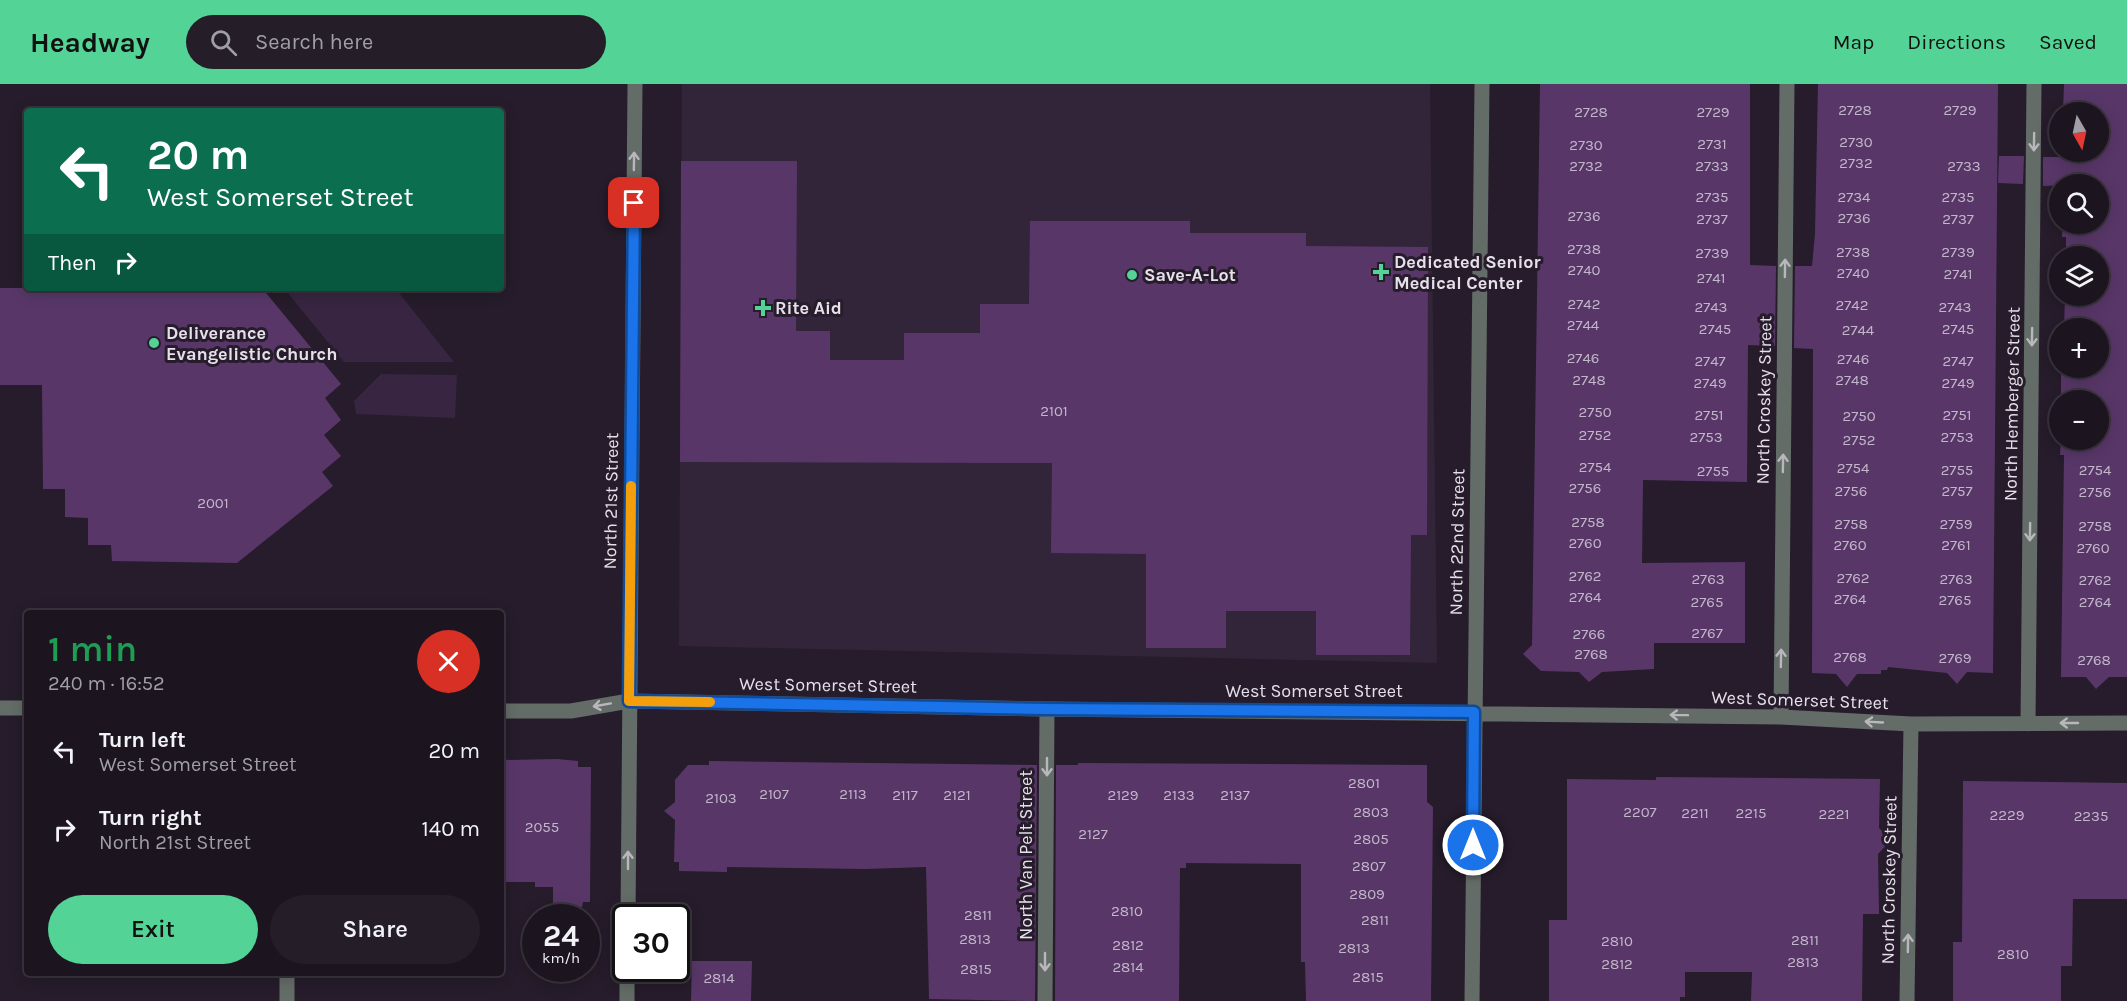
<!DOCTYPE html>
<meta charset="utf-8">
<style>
body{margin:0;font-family:Karla,sans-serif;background:#251e29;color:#f1f3f6;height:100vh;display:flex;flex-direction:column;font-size:22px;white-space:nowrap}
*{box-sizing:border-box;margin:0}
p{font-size:20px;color:#a09fa5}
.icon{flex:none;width:33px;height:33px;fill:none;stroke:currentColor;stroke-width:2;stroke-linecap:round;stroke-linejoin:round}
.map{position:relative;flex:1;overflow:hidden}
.details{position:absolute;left:24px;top:526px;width:480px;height:366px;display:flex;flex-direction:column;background:#1c1520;border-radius:6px;box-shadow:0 3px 15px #0003,0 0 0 2px #3a343e}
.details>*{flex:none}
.top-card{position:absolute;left:24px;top:24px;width:480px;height:183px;border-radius:6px;box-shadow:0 3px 15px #0003,0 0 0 2px #3a343e;background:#0b6e4f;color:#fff;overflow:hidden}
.needle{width:39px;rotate:171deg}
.tools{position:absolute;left:2049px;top:18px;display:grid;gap:12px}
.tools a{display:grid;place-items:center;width:60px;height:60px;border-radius:50%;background:#1c1520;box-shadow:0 3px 15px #0003,0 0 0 2px #3a343e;font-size:30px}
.speed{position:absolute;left:522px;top:820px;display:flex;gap:12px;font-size:30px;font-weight:700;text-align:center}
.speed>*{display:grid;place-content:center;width:78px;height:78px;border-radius:50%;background:#1c1520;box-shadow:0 3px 15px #0003,0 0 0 2px #3a343e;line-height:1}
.speed small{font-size:15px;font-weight:400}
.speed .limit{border:3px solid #111;border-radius:9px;background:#fff;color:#111}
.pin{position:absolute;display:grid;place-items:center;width:51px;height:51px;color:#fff;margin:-26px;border-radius:12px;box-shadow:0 3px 9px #0006}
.me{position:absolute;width:66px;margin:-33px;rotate:0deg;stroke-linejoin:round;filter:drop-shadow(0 0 4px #0008)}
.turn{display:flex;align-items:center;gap:21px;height:126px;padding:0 24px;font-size:27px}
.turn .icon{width:78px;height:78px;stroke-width:2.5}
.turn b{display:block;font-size:42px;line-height:51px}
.then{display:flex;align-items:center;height:57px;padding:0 24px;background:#0003;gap:12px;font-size:22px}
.round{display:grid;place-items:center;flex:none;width:63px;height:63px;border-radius:32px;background:#251e29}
.overview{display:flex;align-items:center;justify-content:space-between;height:102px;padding:0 24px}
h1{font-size:36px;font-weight:600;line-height:45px;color:#1e9e55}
.action{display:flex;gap:12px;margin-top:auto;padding:12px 24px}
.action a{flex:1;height:69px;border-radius:36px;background:#54d396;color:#111;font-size:24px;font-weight:600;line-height:69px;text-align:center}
.action a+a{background:#251e29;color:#f1f3f6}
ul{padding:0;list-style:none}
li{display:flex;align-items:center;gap:18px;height:78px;padding:0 24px}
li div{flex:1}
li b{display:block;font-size:22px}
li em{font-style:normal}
header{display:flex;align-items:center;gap:36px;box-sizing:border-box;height:84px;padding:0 30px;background:#54d396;color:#111}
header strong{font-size:28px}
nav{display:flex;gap:33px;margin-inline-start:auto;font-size:21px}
.search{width:420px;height:54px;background:#251e29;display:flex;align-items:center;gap:15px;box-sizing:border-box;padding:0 21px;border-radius:33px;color:#a09fa5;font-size:22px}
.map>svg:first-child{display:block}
</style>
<header>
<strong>Headway</strong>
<div class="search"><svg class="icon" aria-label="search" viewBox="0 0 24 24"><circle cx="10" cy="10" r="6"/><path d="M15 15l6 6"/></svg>Search here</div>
<nav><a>Map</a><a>Directions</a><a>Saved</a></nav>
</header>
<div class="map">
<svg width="2127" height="917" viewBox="0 0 2127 917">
<rect width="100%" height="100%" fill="#261c2b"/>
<path fill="#322539" d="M 682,0 L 1430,0 L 1437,579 L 679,562 Z"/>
<path fill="#382541" d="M 292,204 L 395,204 L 454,278 L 344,278 L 287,208 Z
M 381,290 L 457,291 L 455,334 L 356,330 L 354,317 Z"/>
<path fill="#583768" d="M 1540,0 L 1750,0 L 1750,181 L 1776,182 L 1775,262 L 1748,261 L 1747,398 L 1643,396 L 1642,479 L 1745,478 L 1745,559 L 1654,559 L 1654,585 L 1602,588 L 1589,598 L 1579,588 L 1541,587 L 1523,570 L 1532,561 Z
M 1818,0 L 1998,0 L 1993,589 L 1967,588 L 1957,600 L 1947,589 L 1888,583 L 1887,586 L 1881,586 L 1881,590 L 1857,590 L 1847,603 L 1836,590 L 1812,589 L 1813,265 L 1794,264 L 1795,182 L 1812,182 L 1815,150 Z
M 2064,0 L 2127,0 L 2127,593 L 2109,593 L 2096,605 L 2086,593 L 2061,593 L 2064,371 L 2060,371 L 2061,356 L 2098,356 L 2098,316 L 2061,316 L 2061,290 L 2064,289 L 2064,284 L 2098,284 L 2098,244 L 2064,244 L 2065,212 L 2098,212 L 2098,172 L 2066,172 L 2066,153 L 2062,153 L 2063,140 L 2098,140 L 2098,100 L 2043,102 L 2043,73 L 2062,73 L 2062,68 L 2098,68 L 2098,28 L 2063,28 Z
M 1999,72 L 2024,72 L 2023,100 L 1998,99 Z
M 681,77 L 797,77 L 796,247 L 830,247 L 830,276 L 904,276 L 904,249 L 980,249 L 980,220 L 1029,220 L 1030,137 L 1190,137 L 1190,149 L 1306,149 L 1306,162 L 1428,163 L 1427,451 L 1411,451 L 1410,571 L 1316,571 L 1316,527 L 1226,527 L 1226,564 L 1146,564 L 1146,470 L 1051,469 L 1052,379 L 680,378 Z
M 0,204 L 262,204 L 341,300 L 325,314 L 341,336 L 324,351 L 341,372 L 322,388 L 333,402 L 237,479 L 112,477 L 111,461 L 88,461 L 88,434 L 65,433 L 65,405 L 43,405 L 42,301 L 0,301 Z
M 557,675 L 578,677 L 578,683 L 591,683 L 590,818 L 583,818 L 582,823 L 553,823 L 553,803 L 535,803 L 535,798 L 501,798 L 501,676 Z
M 709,677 L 1037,681 L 1035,917 L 929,915 L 926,783 L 865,785 L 727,783 L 727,788 L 679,787 L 679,778 L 674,778 L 675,736 L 664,727 L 675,718 L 675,696 L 688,681 L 709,681 Z
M 1078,679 L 1427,681 L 1427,718 L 1433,723 L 1431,917 L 1306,917 L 1305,878 L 1301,878 L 1301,780 L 1186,779 L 1186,784 L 1180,784 L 1179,917 L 1055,917 L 1056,681 L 1078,681 Z
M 1656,693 L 1880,695 L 1879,744 L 1891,756 L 1878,770 L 1879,830 L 1863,830 L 1862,917 L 1751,917 L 1752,888 L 1685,888 L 1685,913 L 1680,913 L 1680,917 L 1549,917 L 1549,836 L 1567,836 L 1567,695 L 1656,696 Z
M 1963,697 L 2127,699 L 2127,815 L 2073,815 L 2072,882 L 2061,882 L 2061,917 L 1953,917 L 1953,858 L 1962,858 Z
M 692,877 L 752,877 L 751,917 L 691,917 Z"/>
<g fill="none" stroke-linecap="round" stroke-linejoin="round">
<path stroke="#646c67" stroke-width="15" d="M 0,624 L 27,624
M 501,627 L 571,627 L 629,617 L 1047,625 L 1781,633 L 1911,640 L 2127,639
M 1781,633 L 1787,0
M 2028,640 L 2034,0
M 628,834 L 635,0
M 287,917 L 287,890
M 627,917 L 627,885
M 1045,917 L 1047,625
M 1472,917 L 1482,0
M 1907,917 L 1911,640"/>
</g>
<defs><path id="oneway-shaft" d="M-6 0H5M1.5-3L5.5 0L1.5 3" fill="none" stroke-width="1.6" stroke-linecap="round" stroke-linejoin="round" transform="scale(1.5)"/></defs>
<g stroke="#b8b7bc">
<use href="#oneway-shaft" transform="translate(2034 58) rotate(91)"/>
<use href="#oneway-shaft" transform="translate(634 77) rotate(-89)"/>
<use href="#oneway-shaft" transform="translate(1785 184) rotate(-89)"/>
<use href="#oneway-shaft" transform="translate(2032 253) rotate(91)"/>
<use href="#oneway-shaft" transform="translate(1783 379) rotate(-89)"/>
<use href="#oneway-shaft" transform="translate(2030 448) rotate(91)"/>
<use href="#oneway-shaft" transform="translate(1781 574) rotate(-89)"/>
<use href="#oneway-shaft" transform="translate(602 621) rotate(170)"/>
<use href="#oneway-shaft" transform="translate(1679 631) rotate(-179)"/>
<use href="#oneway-shaft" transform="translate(1874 638) rotate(-177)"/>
<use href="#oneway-shaft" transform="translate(2069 639) rotate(180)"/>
<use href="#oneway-shaft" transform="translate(1047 683) rotate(90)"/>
<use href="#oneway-shaft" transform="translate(628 776) rotate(-90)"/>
<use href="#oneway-shaft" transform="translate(1908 859) rotate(-89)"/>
<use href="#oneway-shaft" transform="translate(1045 878) rotate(90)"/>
</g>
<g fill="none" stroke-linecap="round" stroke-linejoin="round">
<g stroke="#114b97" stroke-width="15">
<path id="route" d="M 634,119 L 629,617 L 1047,625 L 1474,628 L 1473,761"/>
</g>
<use href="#route" stroke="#1a73e8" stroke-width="10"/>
<path stroke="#f59e0b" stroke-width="10" d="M 631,402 L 629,617 L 710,618"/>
</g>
<g fill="#54d396" stroke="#261c2b" stroke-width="2">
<path d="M1378 179h6v6h6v6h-6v6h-6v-6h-6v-6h6z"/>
<circle cx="1132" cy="191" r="6"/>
<path d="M760 215h6v6h6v6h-6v6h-6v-6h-6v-6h6z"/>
<circle cx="154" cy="259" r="6"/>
</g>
<g text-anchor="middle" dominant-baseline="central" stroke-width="6" stroke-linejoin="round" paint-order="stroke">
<g font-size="15" fill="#c2b6ca">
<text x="1855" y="26">2728</text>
<text x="1960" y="26">2729</text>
<text x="1591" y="28">2728</text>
<text x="1713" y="28">2729</text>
<text x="1856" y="58">2730</text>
<text x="1712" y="60">2731</text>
<text x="1586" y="61">2730</text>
<text x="1856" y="79">2732</text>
<text x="1586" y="82">2732</text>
<text x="1712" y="82">2733</text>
<text x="1964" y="82">2733</text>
<text x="1712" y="113">2735</text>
<text x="1854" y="113">2734</text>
<text x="1958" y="113">2735</text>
<text x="1584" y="132">2736</text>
<text x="1854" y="134">2736</text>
<text x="1712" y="135">2737</text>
<text x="1958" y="135">2737</text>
<text x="1584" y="165">2738</text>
<text x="1853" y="168">2738</text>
<text x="1958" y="168">2739</text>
<text x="1712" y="169">2739</text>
<text x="1584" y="186">2740</text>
<text x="1853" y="189">2740</text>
<text x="1958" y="190">2741</text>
<text x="1711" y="194">2741</text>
<text x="1584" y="220">2742</text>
<text x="1852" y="221">2742</text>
<text x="1711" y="223">2743</text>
<text x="1955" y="223">2743</text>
<text x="1583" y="241">2744</text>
<text x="1715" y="245">2745</text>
<text x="1958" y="245">2745</text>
<text x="1858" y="246">2744</text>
<text x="1583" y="274">2746</text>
<text x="1853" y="275">2746</text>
<text x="1710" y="277">2747</text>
<text x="1958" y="277">2747</text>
<text x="1589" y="296">2748</text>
<text x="1852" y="296">2748</text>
<text x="1710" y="299">2749</text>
<text x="1958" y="299">2749</text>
<text x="1054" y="327">2101</text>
<text x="1595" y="328">2750</text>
<text x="1709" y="331">2751</text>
<text x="1957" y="331">2751</text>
<text x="1859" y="332">2750</text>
<text x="1595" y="351">2752</text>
<text x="1706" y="353">2753</text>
<text x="1957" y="353">2753</text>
<text x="1859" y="356">2752</text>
<text x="1595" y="383">2754</text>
<text x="1853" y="384">2754</text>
<text x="1957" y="386">2755</text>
<text x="2095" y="386">2754</text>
<text x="1713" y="387">2755</text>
<text x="1585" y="404">2756</text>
<text x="1851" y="407">2756</text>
<text x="1957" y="407">2757</text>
<text x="2095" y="408">2756</text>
<text x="213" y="419">2001</text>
<text x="1588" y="438">2758</text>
<text x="1851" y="440">2758</text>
<text x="1956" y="440">2759</text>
<text x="2095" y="442">2758</text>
<text x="1585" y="459">2760</text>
<text x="1850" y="461">2760</text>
<text x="1956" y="461">2761</text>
<text x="2093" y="464">2760</text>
<text x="1585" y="492">2762</text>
<text x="1853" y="494">2762</text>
<text x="1708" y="495">2763</text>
<text x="1956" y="495">2763</text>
<text x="2095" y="496">2762</text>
<text x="1585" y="513">2764</text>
<text x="1850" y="515">2764</text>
<text x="1955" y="516">2765</text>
<text x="1707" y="518">2765</text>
<text x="2095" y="518">2764</text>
<text x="1707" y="549">2767</text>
<text x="1589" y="550">2766</text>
<text x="1591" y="570">2768</text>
<text x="1850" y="573">2768</text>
<text x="1955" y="574">2769</text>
<text x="2094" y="576">2768</text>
<text x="1364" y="699">2801</text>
<text x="774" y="710">2107</text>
<text x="853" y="710">2113</text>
<text x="905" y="711">2117</text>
<text x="957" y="711">2121</text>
<text x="1123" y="711">2129</text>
<text x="1179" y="711">2133</text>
<text x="1235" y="711">2137</text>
<text x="721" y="714">2103</text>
<text x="1371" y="728">2803</text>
<text x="1640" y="728">2207</text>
<text x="1695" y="729">2211</text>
<text x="1751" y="729">2215</text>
<text x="1834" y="730">2221</text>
<text x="2007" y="731">2229</text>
<text x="2091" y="732">2235</text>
<text x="542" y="743">2055</text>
<text x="1093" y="750">2127</text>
<text x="1371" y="755">2805</text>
<text x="1369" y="782">2807</text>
<text x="1367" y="810">2809</text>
<text x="1127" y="827">2810</text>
<text x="978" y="831">2811</text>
<text x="1375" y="836">2811</text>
<text x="975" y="855">2813</text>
<text x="1805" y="856">2811</text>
<text x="1617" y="857">2810</text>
<text x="1128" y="861">2812</text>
<text x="1354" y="864">2813</text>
<text x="2013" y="870">2810</text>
<text x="1803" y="878">2813</text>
<text x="1617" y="880">2812</text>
<text x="1128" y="883">2814</text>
<text x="976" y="885">2815</text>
<text x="1368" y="893">2815</text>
<text x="719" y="894">2814</text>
</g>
<g font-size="18" font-weight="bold" fill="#e6e0ea" stroke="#261c2b" text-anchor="start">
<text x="1394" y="178">Dedicated Senior<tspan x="1394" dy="21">Medical Center</tspan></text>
<text x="1144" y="191">Save-A-Lot</text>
<text x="775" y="224">Rite Aid</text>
<text x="166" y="249">Deliverance<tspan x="166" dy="21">Evangelistic Church</tspan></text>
</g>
<g font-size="18" fill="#e6e0ea" stroke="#261c2b">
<text transform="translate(1764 316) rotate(-89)">North Croskey Street</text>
<text transform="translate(2012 320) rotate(-89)">North Hemberger Street</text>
<text transform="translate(611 417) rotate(-89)">North 21st Street</text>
<text transform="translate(1457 458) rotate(-89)">North 22nd Street</text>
<text transform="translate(828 601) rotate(1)">West Somerset Street</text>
<text x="1314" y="607">West Somerset Street</text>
<text transform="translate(1800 616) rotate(2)">West Somerset Street</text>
<text transform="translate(1026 771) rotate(-90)">North Van Pelt Street</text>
<text transform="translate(1889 796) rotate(-89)">North Croskey Street</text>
</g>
</g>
</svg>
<div class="tools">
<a><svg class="needle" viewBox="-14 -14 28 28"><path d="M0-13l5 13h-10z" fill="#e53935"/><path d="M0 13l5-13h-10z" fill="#a09fa5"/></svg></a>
<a><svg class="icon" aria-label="search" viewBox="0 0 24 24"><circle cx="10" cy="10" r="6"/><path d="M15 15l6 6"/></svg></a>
<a><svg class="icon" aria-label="layers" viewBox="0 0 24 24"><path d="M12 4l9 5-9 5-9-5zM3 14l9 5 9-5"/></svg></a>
<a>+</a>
<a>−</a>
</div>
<div class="speed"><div>24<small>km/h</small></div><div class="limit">30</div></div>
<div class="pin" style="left:634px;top:119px;background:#d93025"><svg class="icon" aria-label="arrive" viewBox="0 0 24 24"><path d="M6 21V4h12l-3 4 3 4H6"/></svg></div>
<svg class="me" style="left:1473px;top:761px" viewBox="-20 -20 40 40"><circle r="17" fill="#1a73e8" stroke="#fff" stroke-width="3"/><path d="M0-11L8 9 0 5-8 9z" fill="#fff"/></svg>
<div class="top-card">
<div class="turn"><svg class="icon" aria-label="left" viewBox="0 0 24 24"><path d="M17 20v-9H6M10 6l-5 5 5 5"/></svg><div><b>20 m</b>West Somerset Street</div></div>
<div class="then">Then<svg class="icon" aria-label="right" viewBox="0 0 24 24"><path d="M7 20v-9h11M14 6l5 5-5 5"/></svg></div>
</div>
<section class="details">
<div class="overview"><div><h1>1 min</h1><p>240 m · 16:52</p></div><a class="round" style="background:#d93025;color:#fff"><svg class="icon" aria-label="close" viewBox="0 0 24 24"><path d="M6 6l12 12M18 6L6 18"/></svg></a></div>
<ul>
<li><svg class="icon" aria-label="left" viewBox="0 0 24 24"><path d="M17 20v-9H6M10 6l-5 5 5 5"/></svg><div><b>Turn left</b><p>West Somerset Street</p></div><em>20 m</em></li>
<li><svg class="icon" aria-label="right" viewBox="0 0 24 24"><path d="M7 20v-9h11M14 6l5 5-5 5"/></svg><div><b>Turn right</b><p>North 21st Street</p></div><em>140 m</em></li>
</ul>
<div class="action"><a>Exit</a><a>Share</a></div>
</section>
</div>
